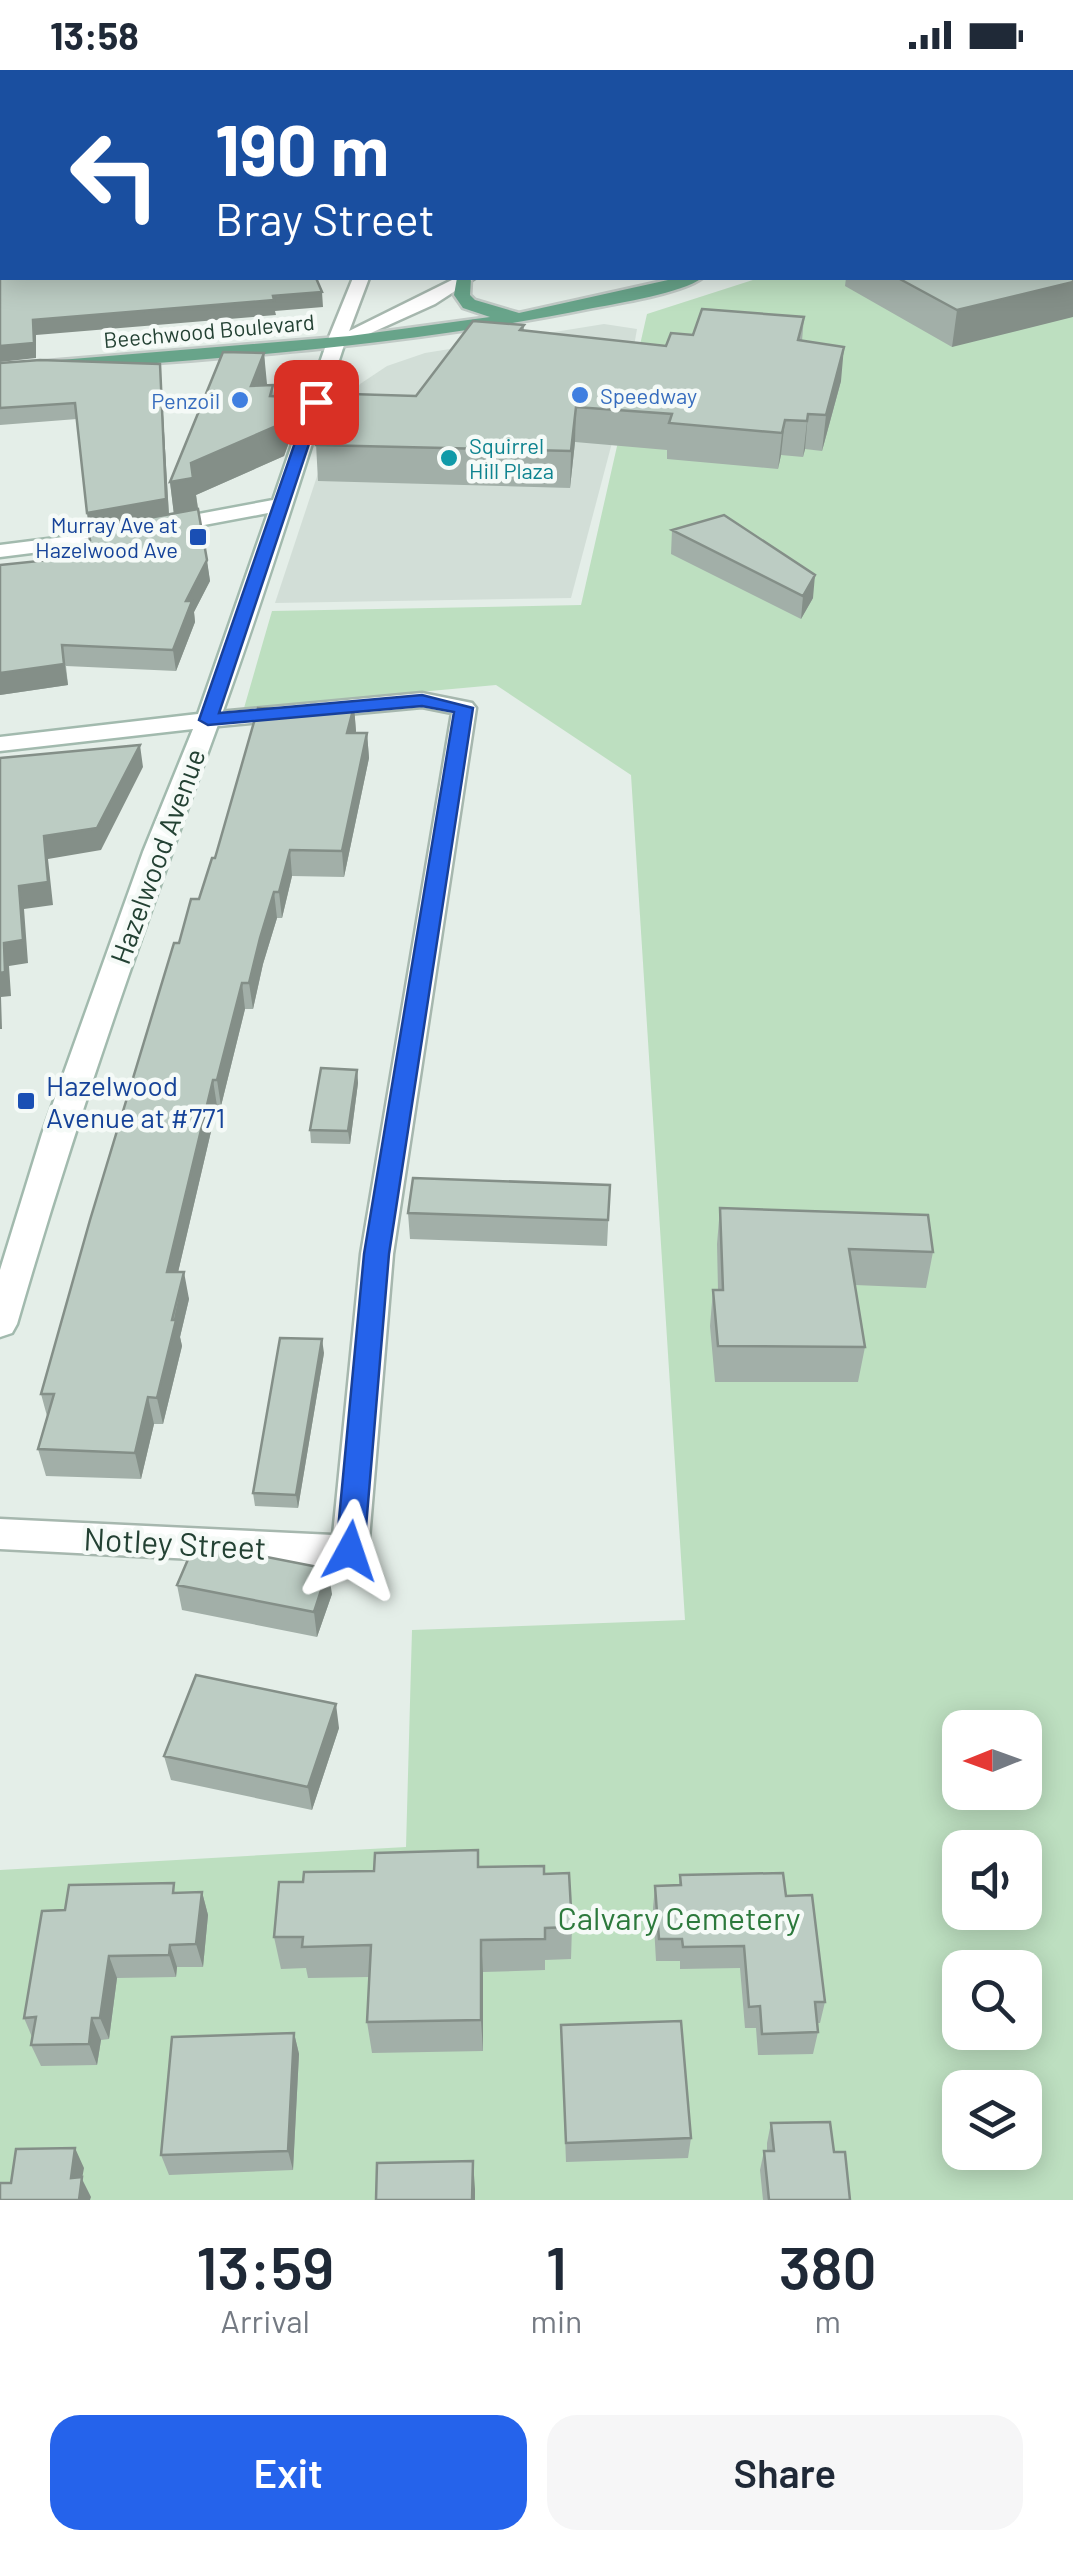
<!DOCTYPE html>
<style>
body{margin:0;font-family:Barlow,sans-serif;background:#f6f6f7;color:#1f2937;height:100vh;display:flex;flex-direction:column;font-size:38px;white-space:nowrap}
*{box-sizing:border-box;margin:0}
p{font-size:32px;color:#747a83}
.icon{flex:none;width:55px;height:55px;fill:none;stroke:currentColor;stroke-width:2;stroke-linecap:round;stroke-linejoin:round}
.map{position:relative;height:2130px;overflow:hidden}
.drawer{display:flex;flex-direction:column;background:#fff;flex:1}
.drawer>*{flex:none}
.top-card{position:absolute;left:0px;top:0px;width:1075px;height:210px;box-shadow:0 5px 25px #0003;background:#1a4fa0;color:#fff;overflow:hidden}
.needle{width:65px;rotate:269deg}
.tools{position:absolute;left:942px;top:1640px;display:grid;gap:20px}
.tools a{display:grid;place-items:center;width:100px;height:100px;border-radius:20px;background:#fff;box-shadow:0 5px 25px #0003;font-size:50px}
.pin{position:absolute;display:grid;place-items:center;width:85px;height:85px;color:#fff;margin:-42px;border-radius:20px;box-shadow:0 5px 15px #0006}
.me{position:absolute;width:110px;margin:-55px;rotate:5deg;stroke-linejoin:round;filter:drop-shadow(0 0 8px #0008)}
.turn{display:flex;align-items:center;gap:35px;height:210px;padding:0 50px;font-size:45px}
.turn .icon{width:130px;height:130px;stroke-width:2.5}
.turn b{display:block;font-size:70px;line-height:85px}
.eta{display:flex;justify-content:space-evenly;align-items:center;height:170px;text-align:center}
.eta b{font-size:60px;font-weight:600;line-height:70px}
.primary-button{display:flex;gap:20px;margin-top:auto;padding:20px 50px}
.primary-button a{flex:1;height:115px;border-radius:30px;background:#2563eb;color:#fff;font-size:40px;font-weight:600;line-height:115px;text-align:center}
.primary-button a+a{background:#f6f6f7;color:#1f2937}
.status{display:flex;justify-content:space-between;align-items:center;height:70px;padding:0 50px;background:#fff;direction:ltr}
.status svg{height:28px;fill:currentColor}
.map>svg:first-child{display:block}
</style>
<div class="status"><b>13:58</b><svg viewBox="0 0 49 12"><path d="M0 12V9h3v3zM5 12V6h3v6zM10 12V3h3v9zM15 12V0h3v12zM26 1h20v11H26zM47 4h2v5h-2z"/></svg></div>
<div class="map">
<svg width="1073" height="2130" viewBox="0 0 1073 2130">
<rect width="100%" height="100%" fill="#e4eee8"/>
<path fill="#d2ded7" d="M 604,254 L 637,259 L 627,316 L 571,528 L 275,533 L 334,355 L 360,314 L 387,296 L 425,283 Z"/>
<path fill="#bddfc0" fill-rule="evenodd" d="M 1073,141 L 1073,2130 L 0,2130 L 0,1800 L 406,1777 L 412,1560 L 685,1550 L 631,705 L 496,615 L 244,638 L 272,541 L 581,535 L 647,244 L 759,208 L 1072,208 ZM 960,1658 L 1025,1658 L 1025,1722 L 960,1722 ZM 960,1778 L 1025,1778 L 1025,1842 L 960,1842 ZM 960,1898 L 1025,1898 L 1025,1962 L 960,1962 ZM 960,2018 L 1025,2018 L 1025,2082 L 960,2082 Z"/>
<g fill="none" stroke-linecap="round" stroke-linejoin="round">
<g stroke="#a6b7ae" stroke-width="5">
<path id="minor" d="M 1072,84 L 1073,84 L 1073,92 L 1072,92 Z
M 353,208 L 369,208 L 345,272 L 330,276 L 327,272 Z
M 422,623 L 472,633 L 476,638 L 393,1184 L 368,1481 L 363,1492 L 350,1497 L 0,1479 L 0,1449 L 333,1465 L 361,1184 L 452,643 L 422,637 L 208,657 L 196,650 L 208,643 Z"/>
</g>
<g stroke="#a6b7ae" stroke-width="5">
<path id="tertiary" d="M 456,208 L 475,208 L 435,234 L 342,276 L 327,272 Z"/>
</g>
<g stroke="#a2baae" stroke-width="5">
<path id="secondary" d="M 336,267 L 345,272 C 303,399 265,526 219,652 C 146,852 76,1049 17,1254 L 12,1263 L 0,1267 L 0,1200 L 42,1064 L 143,782 L 193,659 L 0,681 L 0,667 L 198,644 L 268,443 L 103,474 L 0,487 L 0,475 L 103,462 L 273,430 L 327,272 Z"/>
</g>
<g stroke="#c1cac6" stroke-width="5">
<path id="primary" d="M 1072,122 L 1073,122 L 1073,132 L 1072,132 Z
M 457,208 L 471,208 L 470,225 L 475,230 L 519,243 L 677,208 L 702,208 C 682,223 620,233 593,238 C 397,278 199,290 0,305 L 0,295 L 350,266 L 490,247 L 463,238 L 454,225 Z"/>
</g>
<use href="#minor" fill="#fff" fill-rule="evenodd"/>
<use href="#tertiary" fill="#fff" fill-rule="evenodd"/>
<use href="#secondary" fill="#fff" fill-rule="evenodd"/>
<use href="#primary" fill="#68a48a" fill-rule="evenodd"/>
</g>
<path fill="#a2afa8" d="M 846,208 L 1072,208 L 952,277 L 845,216 Z
M 804,247 L 802,271 L 841,311 L 822,381 L 805,379 L 803,387 L 781,385 L 778,399 L 667,389 L 667,380 L 575,372 L 570,418 L 318,411 L 314,336 L 416,326 L 524,255 L 524,260 L 666,276 L 693,265 Z
M 264,283 L 266,316 L 273,315 L 274,326 L 294,358 L 284,386 L 196,425 L 210,511 L 194,542 L 195,552 L 176,601 L 66,596 L 68,615 L 0,625 L 0,495 L 88,486 L 90,470 L 77,349 L 0,355 L 0,293 L 160,294 L 169,445 L 174,444 L 170,412 Z
M 672,460 L 813,528 L 801,549 L 671,484 Z
M 354,636 L 356,663 L 367,663 L 369,688 L 344,807 L 292,806 L 282,848 L 277,848 L 263,894 L 253,939 L 245,939 L 221,1036 L 217,1036 L 178,1202 L 189,1229 L 180,1267 L 182,1276 L 163,1354 L 154,1354 L 141,1409 L 46,1406 L 38,1379 L 47,1346 L 41,1324 L 179,873 L 199,829 L 215,788 L 309,640 Z
M 357,1000 L 358,1013 L 350,1074 L 311,1073 L 310,1060 Z
M 610,1115 L 607,1176 L 410,1169 L 408,1143 Z
M 720,1138 L 933,1182 L 926,1218 L 855,1215 L 865,1277 L 858,1312 L 715,1312 L 710,1256 L 713,1220 L 718,1220 L 717,1174 Z
M 324,1283 L 298,1438 L 255,1436 L 253,1423 Z
M 177,1515 L 332,1524 L 317,1567 L 182,1540 Z
M 339,1658 L 312,1740 L 171,1710 L 164,1686 Z
M 479,1797 L 544,1804 L 572,1857 L 571,1889 L 545,1890 L 545,1900 L 483,1902 L 483,1981 L 372,1983 L 367,1952 L 369,1907 L 308,1908 L 306,1898 L 281,1899 L 274,1867 L 303,1812 L 374,1801 Z
M 680,1805 L 786,1826 L 825,1932 L 820,1953 L 817,1953 L 818,1962 L 813,1984 L 758,1985 L 756,1958 L 745,1958 L 740,1898 L 680,1899 L 680,1891 L 656,1891 L 653,1838 L 655,1816 L 679,1815 Z
M 202,1822 L 208,1845 L 203,1897 L 177,1897 L 176,1907 L 117,1908 L 109,1969 L 101,1970 L 97,1995 L 41,1996 L 31,1975 L 32,1967 L 24,1948 L 65,1840 L 177,1823 Z
M 561,1955 L 691,2068 L 688,2088 L 566,2092 Z
M 294,1963 L 299,1984 L 293,2100 L 169,2105 L 161,2085 Z
M 771,2053 L 834,2082 L 850,2130 L 763,2130 L 760,2100 L 764,2081 L 767,2081 L 767,2073 Z"/>
<path fill="#848f88" d="M 709,0 L 732,0 L 728,2 L 704,2 Z
M 948,0 L 967,0 L 963,2 L 944,2 Z
M 1073,212 L 1073,247 L 952,277 L 957,240 Z
M 322,222 L 323,237 L 275,241 L 276,245 L 36,265 L 36,288 L 0,292 L 0,276 L 33,250 Z
M 844,277 L 841,311 L 822,381 L 826,345 Z
M 264,283 L 267,314 L 254,348 L 251,316 Z
M 160,294 L 169,446 L 90,460 L 87,443 Z
M 291,327 L 294,358 L 284,386 L 196,425 L 198,440 L 174,445 L 170,412 L 191,393 Z
M 330,329 L 317,371 L 314,336 Z
M 576,337 L 575,372 L 570,418 L 571,381 Z
M 808,344 L 805,379 L 803,387 L 807,351 Z
M 785,350 L 781,385 L 778,399 L 782,363 Z
M 207,490 L 210,511 L 194,542 L 195,552 L 176,601 L 173,580 L 186,531 Z
M 815,505 L 813,528 L 801,549 L 803,526 Z
M 62,575 L 68,615 L 0,625 L 0,603 Z
M 354,636 L 356,661 L 349,688 L 347,663 Z
M 367,663 L 369,688 L 344,807 L 342,781 Z
M 140,675 L 143,697 L 101,780 L 48,789 L 53,835 L 24,839 L 28,893 L 9,896 L 11,926 L 1,927 L 2,959 L 0,959 L 0,903 L 4,873 L 19,816 L 44,766 Z
M 290,780 L 292,806 L 282,848 L 279,822 Z
M 274,822 L 277,848 L 263,894 L 253,939 L 249,913 L 260,868 Z
M 242,913 L 245,939 L 221,1036 L 217,1010 Z
M 357,1000 L 358,1013 L 350,1074 L 348,1061 Z
M 213,1010 L 217,1036 L 172,1228 L 167,1202 Z
M 184,1202 L 189,1229 L 180,1267 L 182,1276 L 163,1354 L 157,1328 Z
M 322,1269 L 324,1283 L 298,1438 L 296,1425 Z
M 148,1327 L 154,1354 L 141,1409 L 135,1383 Z
M 328,1499 L 332,1524 L 317,1567 L 314,1542 Z
M 336,1634 L 339,1658 L 312,1740 L 308,1717 Z
M 202,1822 L 208,1845 L 203,1897 L 196,1874 Z
M 481,1870 L 483,1902 L 483,1981 L 481,1950 Z
M 170,1875 L 177,1897 L 176,1907 L 169,1885 Z
M 109,1886 L 117,1908 L 109,1969 L 100,1948 Z
M 92,1948 L 101,1970 L 97,1995 L 89,1974 Z
M 294,1963 L 299,1984 L 293,2100 L 288,2081 Z
M 75,2078 L 84,2098 L 82,2109 L 91,2127 L 90,2130 L 79,2130 L 71,2108 Z
M 473,2091 L 475,2119 L 475,2130 L 472,2130 Z"/>
<path fill="#bcccc3" stroke="#848f88" stroke-width="2.5" d="M 0,0 L 709,0 L 704,2 L 2,2 L 2,136 L 0,127 L 0,33 L 2,33 L 2,19 L 0,19 Z
M 856,0 L 948,0 L 944,2 L 852,2 Z
M 2,139 L 2,208 L 316,208 L 322,222 L 273,226 L 274,230 L 33,250 L 34,273 L 0,276 L 0,140 Z
M 1073,189 L 1073,212 L 957,240 L 898,208 L 1072,208 Z
M 702,239 L 804,247 L 798,270 L 844,277 L 826,345 L 808,344 L 807,351 L 785,350 L 782,363 L 669,353 L 672,344 L 576,337 L 571,381 L 316,375 L 330,329 L 314,336 L 318,323 L 416,326 L 473,251 L 524,255 L 520,260 L 666,276 L 671,263 L 693,265 Z
M 223,282 L 264,283 L 251,316 L 273,315 L 270,326 L 291,327 L 281,354 L 191,393 L 193,408 L 170,412 Z
M 40,290 L 160,294 L 166,429 L 87,443 L 75,333 L 0,338 L 0,293 Z
M 198,439 L 207,490 L 186,531 L 192,531 L 173,580 L 62,575 L 64,594 L 0,603 L 0,495 L 88,486 L 86,470 L 90,470 L 88,459 Z
M 724,445 L 815,505 L 803,526 L 672,460 Z
M 311,635 L 354,636 L 347,663 L 367,663 L 342,781 L 290,780 L 279,822 L 274,822 L 260,868 L 249,913 L 242,913 L 217,1010 L 213,1010 L 167,1202 L 184,1202 L 172,1250 L 176,1250 L 157,1328 L 148,1327 L 135,1383 L 38,1379 L 54,1324 L 41,1324 L 90,1150 L 174,873 L 179,873 L 191,829 L 199,829 L 212,788 L 215,788 L 258,638 L 309,640 Z
M 140,675 L 97,758 L 44,766 L 48,812 L 19,816 L 23,870 L 4,873 L 5,902 L 0,903 L 0,688 Z
M 321,998 L 357,1000 L 348,1061 L 310,1060 Z
M 413,1108 L 610,1115 L 608,1150 L 408,1143 Z
M 720,1138 L 928,1145 L 933,1182 L 849,1179 L 865,1277 L 718,1276 L 713,1220 L 723,1220 Z
M 280,1268 L 322,1269 L 296,1425 L 253,1423 Z
M 195,1473 L 328,1499 L 314,1542 L 177,1515 Z
M 196,1605 L 336,1634 L 308,1717 L 164,1686 Z
M 478,1780 L 478,1797 L 544,1796 L 544,1804 L 569,1803 L 572,1857 L 545,1858 L 545,1869 L 481,1870 L 481,1950 L 367,1952 L 371,1875 L 302,1877 L 303,1867 L 274,1867 L 279,1812 L 303,1812 L 304,1802 L 374,1801 L 375,1783 Z
M 783,1803 L 786,1826 L 812,1825 L 825,1932 L 815,1932 L 818,1962 L 762,1964 L 760,1936 L 749,1937 L 744,1876 L 683,1877 L 682,1869 L 659,1869 L 655,1816 L 681,1815 L 680,1805 Z
M 174,1813 L 173,1823 L 202,1822 L 196,1874 L 170,1875 L 169,1885 L 109,1886 L 100,1948 L 92,1948 L 89,1974 L 31,1975 L 36,1947 L 24,1948 L 42,1841 L 65,1840 L 69,1815 Z
M 681,1951 L 691,2068 L 566,2073 L 561,1955 Z
M 294,1963 L 288,2081 L 161,2085 L 172,1967 Z
M 830,2052 L 834,2082 L 845,2082 L 850,2130 L 769,2130 L 764,2081 L 774,2081 L 771,2053 Z
M 75,2078 L 71,2108 L 82,2107 L 79,2130 L 0,2130 L 0,2113 L 11,2113 L 16,2079 Z
M 473,2091 L 472,2130 L 376,2130 L 377,2093 Z"/>
<path fill="#2563eb" stroke="#184099" stroke-width="2.5" d="M 316,328 L 323,332 L 219,643 L 422,625 L 473,638 L 389,1184 L 364,1481 L 360,1489 L 350,1493 L 340,1489 L 336,1481 L 364,1184 L 454,642 L 422,636 L 208,655 L 199,650 L 309,332 Z"/>
<g fill="#3f7fe0" stroke="#f5faf7" stroke-width="4">
<circle cx="580" cy="325" r="10"/>
<circle cx="240" cy="330" r="10"/>
</g>
<circle fill="#0f9aa8" stroke="#f5faf7" stroke-width="4" cx="449" cy="388" r="10"/>
<g fill="#1a4fb4" stroke="#f5faf7" stroke-width="4">
<rect x="188" y="457" width="20" height="20" rx="5"/>
<rect x="16" y="1021" width="20" height="20" rx="5"/>
</g>
<g text-anchor="middle" dominant-baseline="central" stroke-width="9" stroke-linejoin="round" paint-order="stroke">
<g font-size="22" fill="#234133" stroke="#f5faf7">
<text transform="translate(209 260) rotate(-5)">Beechwood Boulevard</text>
</g>
<g font-size="22" fill="#366cbe" stroke="#f5faf7" text-anchor="start">
<text x="600" y="325">Speedway</text>
<text x="220" y="330" text-anchor="end">Penzoil</text>
</g>
<g font-size="22" fill="#0d838f" stroke="#f5faf7" text-anchor="start">
<text x="469" y="375">Squirrel<tspan x="469" dy="25">Hill Plaza</tspan></text>
</g>
<g font-size="22" fill="#164399" stroke="#f5faf7" text-anchor="end">
<text x="178" y="454">Murray Ave at<tspan x="178" dy="25">Hazelwood Ave</tspan></text>
</g>
<g font-size="28" fill="#234133" stroke="#f5faf7">
<text transform="translate(157 786) rotate(-70)">Hazelwood Avenue</text>
</g>
<g font-size="28" fill="#164399" stroke="#f5faf7" text-anchor="start">
<text x="46" y="1015">Hazelwood<tspan x="46" dy="32">Avenue at #771</tspan></text>
</g>
<g font-size="32" fill="#234133" stroke="#f5faf7">
<text transform="translate(175 1472) rotate(3)">Notley Street</text>
</g>
<g font-size="32" fill="#2c793c" stroke="#f5faf7">
<text x="679" y="1847">Calvary Cemetery</text>
</g>
</g>
</svg>
<div class="tools">
<a><svg class="needle" viewBox="-14 -14 28 28"><path d="M0-13l5 13h-10z" fill="#e53935"/><path d="M0 13l5-13h-10z" fill="#747a83"/></svg></a>
<a><svg class="icon" aria-label="sound" viewBox="0 0 24 24"><path d="M4 9h4l5-4v14l-5-4H4zM17 9q2 3 0 6"/></svg></a>
<a><svg class="icon" aria-label="search" viewBox="0 0 24 24"><circle cx="10" cy="10" r="6"/><path d="M15 15l6 6"/></svg></a>
<a><svg class="icon" aria-label="layers" viewBox="0 0 24 24"><path d="M12 4l9 5-9 5-9-5zM3 14l9 5 9-5"/></svg></a>
</div>
<div class="pin" style="left:316px;top:332px;background:#d93025"><svg class="icon" aria-label="arrive" viewBox="0 0 24 24"><path d="M6 21V4h12l-3 4 3 4H6"/></svg></div>
<svg class="me" style="left:350px;top:1481px" viewBox="-20 -20 40 40"><path d="M0-17L14 15 0 8-14 15z" fill="#2563eb" stroke="#fff" stroke-width="4"/></svg>
<div class="top-card">
<div class="turn"><svg class="icon" aria-label="left" viewBox="0 0 24 24"><path d="M17 20v-9H6M10 6l-5 5 5 5"/></svg><div><b>190 m</b>Bray Street</div></div>
</div>
</div>
<section class="drawer">
<div class="eta">
<div><b>13:59</b><p>Arrival</p></div>
<div><b>1</b><p>min</p></div>
<div><b>380</b><p>m</p></div>
</div>
<div class="primary-button"><a>Exit</a><a>Share</a></div>
</section>
